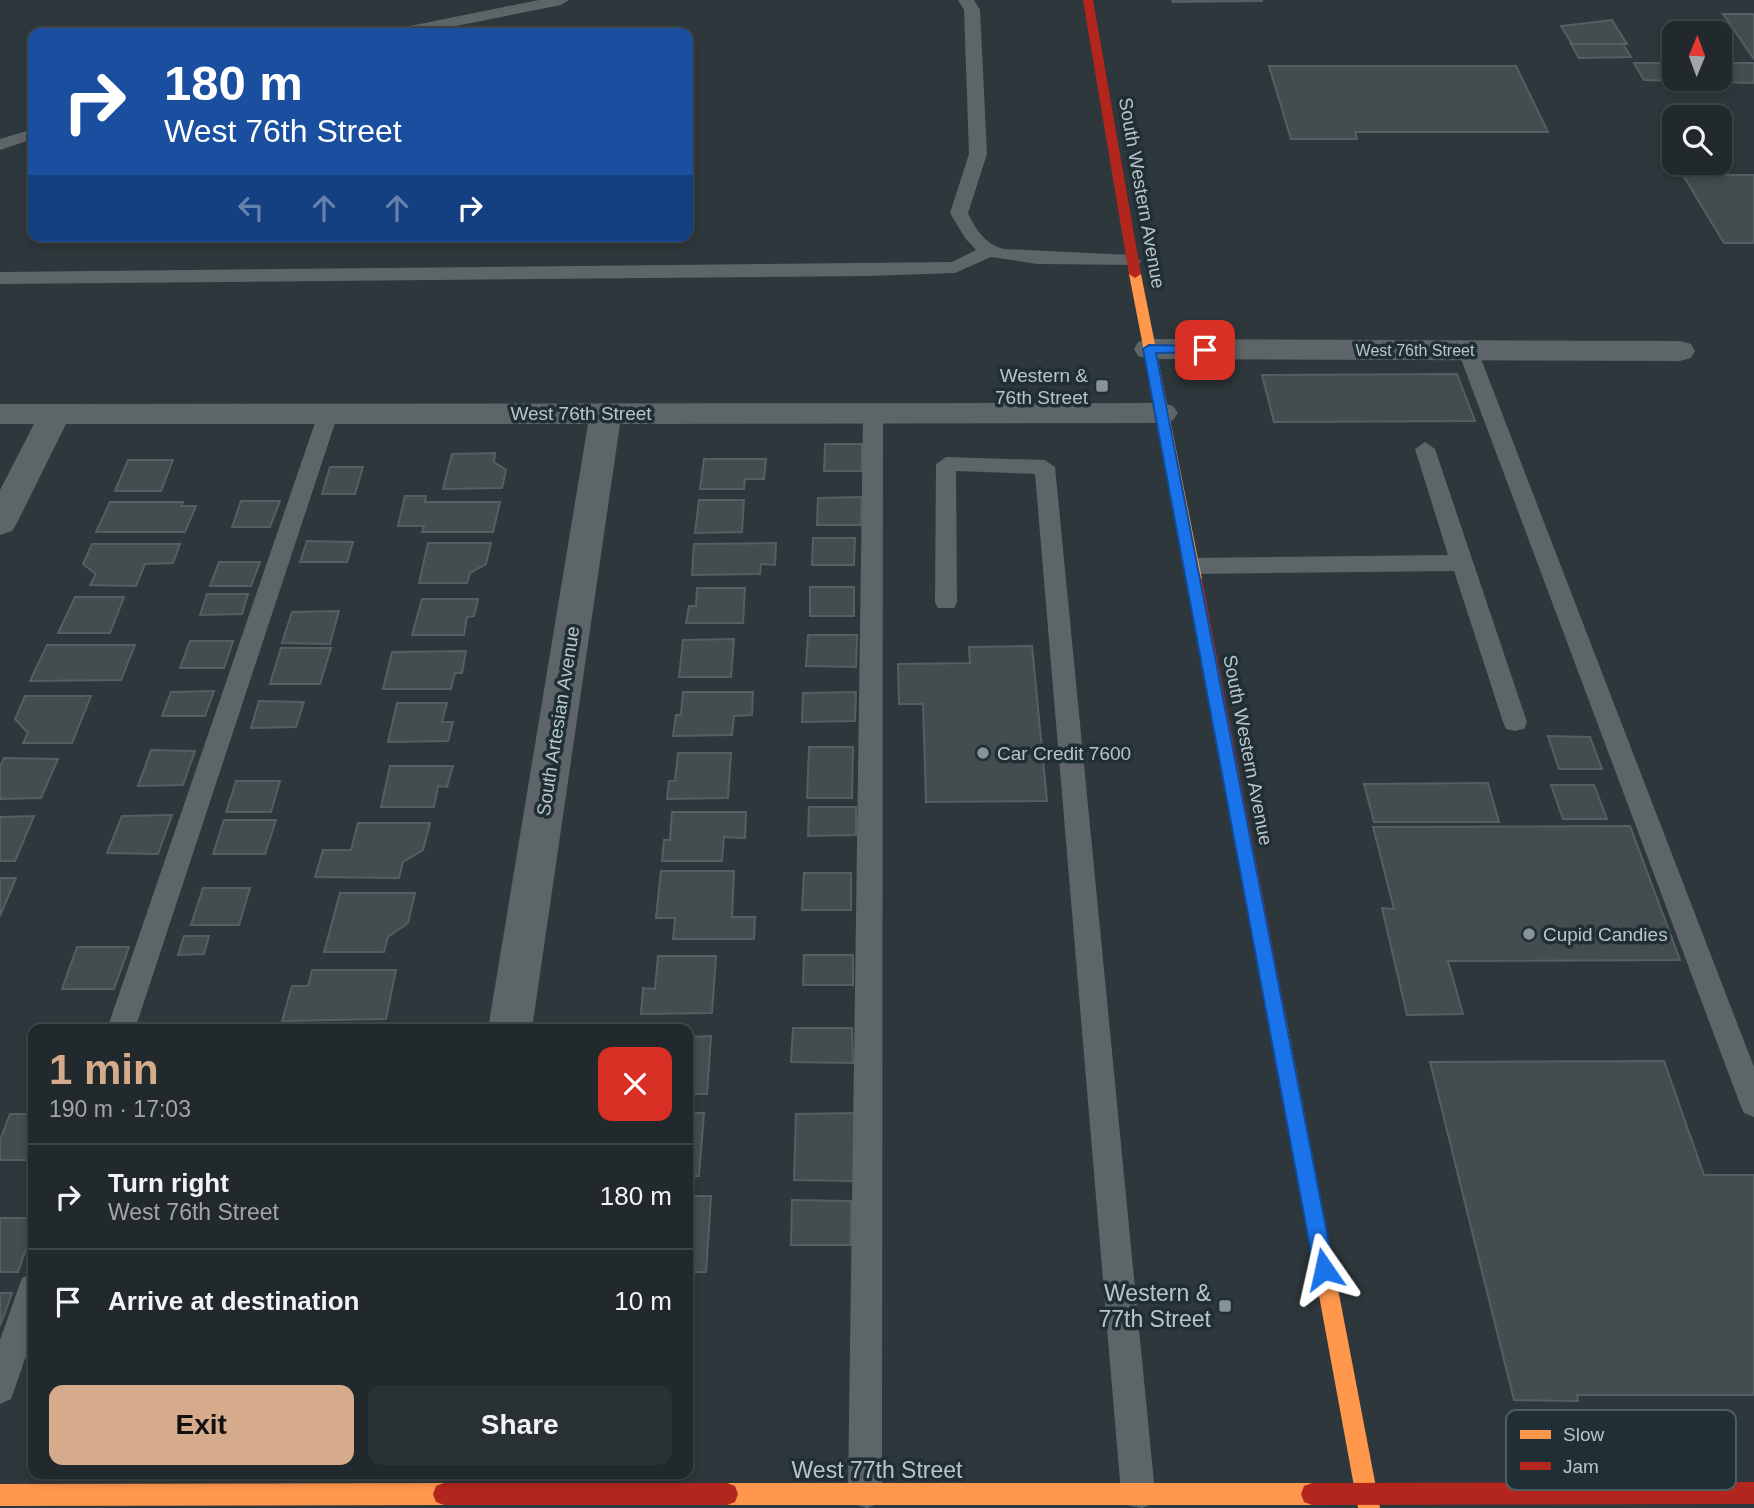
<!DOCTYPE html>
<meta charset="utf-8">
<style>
body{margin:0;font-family:Helvetica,sans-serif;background:#2a3134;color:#f1f3f6;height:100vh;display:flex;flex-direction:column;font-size:26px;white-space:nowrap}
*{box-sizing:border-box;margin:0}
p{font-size:23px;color:#a2a6a9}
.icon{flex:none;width:38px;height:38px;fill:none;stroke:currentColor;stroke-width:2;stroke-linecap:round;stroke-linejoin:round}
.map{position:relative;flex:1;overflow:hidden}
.side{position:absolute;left:28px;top:1024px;width:665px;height:455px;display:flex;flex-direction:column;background:#22292c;border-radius:14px;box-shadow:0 4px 10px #0003,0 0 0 2px #3f4548}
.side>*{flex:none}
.guide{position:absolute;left:28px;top:28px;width:665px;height:214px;border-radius:14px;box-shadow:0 4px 10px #0003,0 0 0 2px #3f4548;background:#1a4fa0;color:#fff;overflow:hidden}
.needle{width:46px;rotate:1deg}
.controls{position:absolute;left:1662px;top:21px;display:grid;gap:14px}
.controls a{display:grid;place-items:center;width:70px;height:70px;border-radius:14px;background:#22292c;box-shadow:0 4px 10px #0003,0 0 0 2px #3f4548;font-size:35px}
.pin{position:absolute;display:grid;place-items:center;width:60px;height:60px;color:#fff;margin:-30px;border-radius:14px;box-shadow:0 4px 10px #0006}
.me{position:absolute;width:77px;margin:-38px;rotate:349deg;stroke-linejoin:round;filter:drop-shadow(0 0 5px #0008)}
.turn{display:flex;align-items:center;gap:24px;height:147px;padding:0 21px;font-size:32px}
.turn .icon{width:91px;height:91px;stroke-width:2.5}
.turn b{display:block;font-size:49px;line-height:60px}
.lanes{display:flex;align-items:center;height:66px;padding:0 21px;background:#0003;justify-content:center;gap:35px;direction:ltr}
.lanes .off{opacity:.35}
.round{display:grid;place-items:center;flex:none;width:74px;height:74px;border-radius:14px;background:#2a3134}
.head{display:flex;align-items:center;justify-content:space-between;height:119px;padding:0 21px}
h1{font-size:42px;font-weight:700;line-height:52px;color:#d6ab8b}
.action{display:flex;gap:14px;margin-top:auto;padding:14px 21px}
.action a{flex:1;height:80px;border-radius:14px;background:#d6ab8b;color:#111;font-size:28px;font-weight:700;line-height:80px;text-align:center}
.action a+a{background:#2a3134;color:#f1f3f6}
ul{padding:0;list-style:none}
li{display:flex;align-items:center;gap:21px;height:105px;padding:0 21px;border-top:2px solid #3f4548}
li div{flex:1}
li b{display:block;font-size:26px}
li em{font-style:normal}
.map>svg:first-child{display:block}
</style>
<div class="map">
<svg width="1754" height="1508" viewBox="0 0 1754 1508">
<rect width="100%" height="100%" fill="#2e373b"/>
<path fill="#434c4f" stroke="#565e63" stroke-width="2" d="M 1172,0 L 1262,0 L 1262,1 L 1173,2 Z
M 1723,14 L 1754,14 L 1754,59 Z
M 1612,20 L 1627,44 L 1572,44 L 1561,26 Z
M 1571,44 L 1623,44 L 1631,57 L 1579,58 Z
M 1634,63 L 1675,63 L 1675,79 L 1720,79 L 1720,63 L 1754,63 L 1754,83 L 1644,80 Z
M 1269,66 L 1516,66 L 1548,132 L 1355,132 L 1357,139 L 1291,139 Z
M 1683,175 L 1754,175 L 1754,243 L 1724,243 Z
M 1457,374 L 1475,421 L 1274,422 L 1262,375 Z
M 825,444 L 862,444 L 862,471 L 824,471 Z
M 495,453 L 494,462 L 506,470 L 502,488 L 443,489 L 452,454 Z
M 704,459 L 766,459 L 764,479 L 745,479 L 744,489 L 700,489 Z
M 128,460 L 173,460 L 161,491 L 115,491 Z
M 330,467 L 363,467 L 355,494 L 322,494 Z
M 405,496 L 426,496 L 425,502 L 500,502 L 493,532 L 422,532 L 424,526 L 398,526 Z
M 862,497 L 861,525 L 817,525 L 818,498 Z
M 699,500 L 744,500 L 742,532 L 695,533 Z
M 241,501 L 280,501 L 270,527 L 232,527 Z
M 110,502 L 183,502 L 181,506 L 196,506 L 185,532 L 96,532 Z
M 813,538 L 855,538 L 854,565 L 812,565 Z
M 307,541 L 353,542 L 347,562 L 300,562 Z
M 428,543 L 491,543 L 486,564 L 470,573 L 467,583 L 419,583 Z
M 776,543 L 775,565 L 761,564 L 760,574 L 692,575 L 694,544 Z
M 92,544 L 180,544 L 173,563 L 145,564 L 136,586 L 90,585 L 96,574 L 83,564 Z
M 219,562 L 260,562 L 251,586 L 210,586 Z
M 810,587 L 854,587 L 854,616 L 810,616 Z
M 697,588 L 745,588 L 743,623 L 686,623 L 689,606 L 696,606 Z
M 207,594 L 248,594 L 242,614 L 200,615 Z
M 75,597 L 124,597 L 110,633 L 58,633 Z
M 422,599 L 478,599 L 474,616 L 467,617 L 464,635 L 412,635 Z
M 339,611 L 330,644 L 282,643 L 292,612 Z
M 808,635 L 857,635 L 856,667 L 806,666 Z
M 734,639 L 731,677 L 679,677 L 683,640 Z
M 190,641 L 233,641 L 224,668 L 180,668 Z
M 47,645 L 135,645 L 121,680 L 30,681 Z
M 1032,646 L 1047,801 L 926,802 L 923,704 L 899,704 L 898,664 L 970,663 L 969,647 Z
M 281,648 L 331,648 L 320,684 L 270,684 Z
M 466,651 L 462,673 L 455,673 L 451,689 L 383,689 L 392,652 Z
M 214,691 L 205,716 L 162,716 L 171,692 Z
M 683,692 L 753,692 L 752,715 L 734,716 L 732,735 L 673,736 L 676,715 L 681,715 Z
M 856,692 L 855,721 L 802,722 L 803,693 Z
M 25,696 L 91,696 L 72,743 L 23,743 L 28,733 L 15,719 Z
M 259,701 L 304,702 L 296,727 L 251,728 Z
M 397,703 L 447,703 L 442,722 L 453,722 L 448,741 L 388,742 Z
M 1548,736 L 1590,737 L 1602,769 L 1559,769 Z
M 809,747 L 853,747 L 852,798 L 807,798 Z
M 151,750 L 195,751 L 183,785 L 138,786 Z
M 678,753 L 731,753 L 728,798 L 667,799 L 669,781 L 675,781 Z
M 4,758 L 58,759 L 41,798 L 0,799 L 0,767 Z
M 390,766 L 453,766 L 447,787 L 438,786 L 434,807 L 381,807 Z
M 236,781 L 280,781 L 271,812 L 226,812 Z
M 1488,783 L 1499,822 L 1374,822 L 1364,784 Z
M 1551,785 L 1594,785 L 1607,819 L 1563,819 Z
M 809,807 L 856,807 L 856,835 L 808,836 Z
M 672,812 L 746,812 L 745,838 L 724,837 L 722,861 L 662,861 L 664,840 L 670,840 Z
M 172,815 L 158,854 L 107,853 L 122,816 Z
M 34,816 L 15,861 L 0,861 L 0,817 Z
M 224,820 L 276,820 L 265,854 L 213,854 Z
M 358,823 L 430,823 L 423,850 L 403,862 L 399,878 L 315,877 L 323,850 L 351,850 Z
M 1630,826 L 1680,960 L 1448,961 L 1463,1014 L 1407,1015 L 1382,908 L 1394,909 L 1373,827 Z
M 661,871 L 734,871 L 732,917 L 755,917 L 754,939 L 673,939 L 675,918 L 656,918 Z
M 804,873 L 851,873 L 851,910 L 802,910 Z
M 0,878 L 16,878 L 0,916 Z
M 203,888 L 250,888 L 239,925 L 191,925 Z
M 340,893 L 415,893 L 408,923 L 388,937 L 384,952 L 324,952 Z
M 184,936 L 209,936 L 204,954 L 178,955 Z
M 77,947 L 129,947 L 114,989 L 62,989 Z
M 804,955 L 853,955 L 853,985 L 803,985 Z
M 658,956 L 716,956 L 712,1013 L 641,1014 L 643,988 L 655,989 Z
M 312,970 L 396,970 L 386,1019 L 282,1021 L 292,986 L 308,986 Z
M 793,1028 L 852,1028 L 853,1063 L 791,1062 Z
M 711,1036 L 707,1094 L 688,1094 L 688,1037 Z
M 1664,1061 L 1704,1175 L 1754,1175 L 1754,1395 L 1577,1395 L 1578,1401 L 1514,1400 L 1430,1062 Z
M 688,1113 L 704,1113 L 699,1176 L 688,1176 Z
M 854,1113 L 854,1181 L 794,1180 L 796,1114 Z
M 10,1114 L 33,1114 L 33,1160 L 0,1160 L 0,1140 Z
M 688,1196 L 711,1196 L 706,1272 L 688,1272 Z
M 792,1200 L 851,1201 L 851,1245 L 791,1245 Z
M 0,1218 L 33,1218 L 33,1228 L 18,1272 L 0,1272 Z
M 0,1293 L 12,1293 L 0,1326 Z"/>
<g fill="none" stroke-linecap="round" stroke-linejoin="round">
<path fill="#5e6569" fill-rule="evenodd" d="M 539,0 L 569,0 L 561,5 L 421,33 L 392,33 L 400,28 Z
M 958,0 L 974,0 L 980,10 L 987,154 L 968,213 C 976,230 985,244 1004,249 L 1132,255 L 1141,261 L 1138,265 L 1037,264 L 991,257 L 955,273 L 868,276 L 0,284 L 0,272 L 952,262 L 976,250 L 965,238 L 950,213 L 969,154 L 964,10 Z
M 33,129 L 33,139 L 0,150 L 0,139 Z
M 1468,345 L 1478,351 L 1754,1067 L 1754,1117 L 1744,1113 L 1740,1104 L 1458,351 Z
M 873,406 L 883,413 L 882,1492 L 877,1504 L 867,1508 L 853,1504 L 848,1492 L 863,413 Z
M 328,407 L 338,414 L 135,1029 L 107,1029 L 318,414 Z
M 1425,442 L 1435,449 L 1527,722 L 1524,729 L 1515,731 L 1506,729 L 1503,722 L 1454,571 L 1193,574 L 1185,572 L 1182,566 L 1185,560 L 1193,558 L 1448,555 L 1415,449 Z
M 946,457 L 1045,460 L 1055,467 L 1155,1493 L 1150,1505 L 1142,1508 L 1126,1505 L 1121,1493 L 1035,474 L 956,471 L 957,602 L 954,608 L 938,608 L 935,602 L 936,464 Z
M 33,1273 L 33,1336 L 11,1399 L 0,1404 L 0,1340 L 22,1278 Z"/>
<path fill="#5e6569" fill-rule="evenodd" d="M 1149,339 L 1680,341 L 1691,344 L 1695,351 L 1691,358 L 1680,361 L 1149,359 L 1138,356 L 1134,349 L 1138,342 Z
M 1162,403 L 1173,406 L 1178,413 L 1173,420 L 1162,423 L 620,424 L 532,1029 L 488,1029 L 588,424 L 66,424 L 17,523 L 12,531 L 0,535 L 0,490 L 34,424 L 0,424 L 0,404 Z"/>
<path fill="#ff974d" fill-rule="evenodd" d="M 1135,270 L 1141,274 L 1202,579 L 1195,584 L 1188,579 L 1129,274 Z
M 1276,1004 L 1282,1006 L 1285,1012 L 1380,1508 L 1358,1508 L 1267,1012 L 1270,1006 Z
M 444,1483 L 452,1486 L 455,1494 L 452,1502 L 444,1505 L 0,1506 L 0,1484 Z
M 727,1483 L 1312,1483 L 1320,1486 L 1323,1494 L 1320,1502 L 1312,1505 L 727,1505 L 719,1502 L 716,1494 L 719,1486 Z"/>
<path fill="#b3261e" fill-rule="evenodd" d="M 1083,0 L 1093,0 L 1141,274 L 1135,278 L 1129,274 Z
M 1195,574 L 1202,579 L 1285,1012 L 1282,1018 L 1276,1020 L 1270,1018 L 1267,1012 L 1188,579 Z
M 1754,1482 L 1754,1504 L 1312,1505 L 1304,1502 L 1301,1494 L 1304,1486 L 1312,1483 Z
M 444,1483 L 727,1483 L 735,1486 L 738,1494 L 735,1502 L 727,1505 L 444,1505 L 436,1502 L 433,1494 L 436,1486 Z"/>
</g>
<path fill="#1a73e8" stroke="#114b97" stroke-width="2" d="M 1205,346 L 1211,350 L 1209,352 L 1156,353 L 1334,1269 L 1331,1277 L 1324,1279 L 1317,1277 L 1314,1269 L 1143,349 L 1149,345 Z"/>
<g fill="#889399" stroke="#202f36" stroke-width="2.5">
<rect x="1095" y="379" width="14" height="14" rx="3.5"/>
<circle cx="983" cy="753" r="7"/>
<circle cx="1529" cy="934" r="7"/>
<rect x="1218" y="1299" width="14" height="14" rx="3.5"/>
</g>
<g text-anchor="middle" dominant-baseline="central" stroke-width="7" stroke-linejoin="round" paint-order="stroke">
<g font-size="16" fill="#b9c5cb" stroke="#202f36">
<text x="1415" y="350">West 76th Street</text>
</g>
<g font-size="19" fill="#b9c5cb" stroke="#202f36">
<text transform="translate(1142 193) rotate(80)">South Western Avenue</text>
<text x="581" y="413">West 76th Street</text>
<text transform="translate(558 721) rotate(-81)">South Artesian Avenue</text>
<text transform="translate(1248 750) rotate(79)">South Western Avenue</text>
</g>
<g font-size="19" fill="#b9c5cb" stroke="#202f36" text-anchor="start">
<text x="1088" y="375" text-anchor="end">Western &amp;<tspan x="1088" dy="22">76th Street</tspan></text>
<text x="997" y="753">Car Credit 7600</text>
<text x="1543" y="934">Cupid Candies</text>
</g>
<g font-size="23" fill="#b9c5cb" stroke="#202f36" text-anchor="end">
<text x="1211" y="1293">Western &amp;<tspan x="1211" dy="26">77th Street</tspan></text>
</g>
<g font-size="23" fill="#b9c5cb" stroke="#202f36">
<text x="877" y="1470">West 77th Street</text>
</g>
</g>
<rect x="1506" y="1410" width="230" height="80" rx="10" fill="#202f36" stroke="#4e5c63" stroke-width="2"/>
<rect x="1520" y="1430" width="31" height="9" fill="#ff974d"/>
<rect x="1520" y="1462" width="31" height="8" fill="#b3261e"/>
<g font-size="19" fill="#b9c5cb">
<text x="1563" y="1441">Slow</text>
<text x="1563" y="1473">Jam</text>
</g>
</svg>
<div class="controls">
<a><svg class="needle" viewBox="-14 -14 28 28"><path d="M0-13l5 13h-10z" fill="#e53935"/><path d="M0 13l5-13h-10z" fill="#a2a6a9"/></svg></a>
<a><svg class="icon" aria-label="search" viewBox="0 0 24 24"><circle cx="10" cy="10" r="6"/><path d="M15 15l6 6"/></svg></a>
</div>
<div class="pin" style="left:1205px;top:350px;background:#d93025"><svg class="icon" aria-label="arrive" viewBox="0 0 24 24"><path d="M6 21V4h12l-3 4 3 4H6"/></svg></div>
<svg class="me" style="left:1324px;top:1269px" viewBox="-20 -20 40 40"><path d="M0-17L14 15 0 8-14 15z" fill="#1a73e8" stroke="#fff" stroke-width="4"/></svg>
<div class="guide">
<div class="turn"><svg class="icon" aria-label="right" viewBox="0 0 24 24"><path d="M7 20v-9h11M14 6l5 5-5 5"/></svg><div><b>180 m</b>West 76th Street</div></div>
<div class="lanes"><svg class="icon off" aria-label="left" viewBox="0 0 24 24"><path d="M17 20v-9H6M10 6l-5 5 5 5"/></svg><svg class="icon off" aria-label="ahead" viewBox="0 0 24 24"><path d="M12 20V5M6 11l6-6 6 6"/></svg><svg class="icon off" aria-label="ahead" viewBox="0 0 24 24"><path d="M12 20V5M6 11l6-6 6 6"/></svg><svg class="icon" aria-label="right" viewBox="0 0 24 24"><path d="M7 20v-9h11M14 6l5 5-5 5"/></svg></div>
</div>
<section class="side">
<div class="head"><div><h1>1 min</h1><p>190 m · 17:03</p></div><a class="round" style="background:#d93025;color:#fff"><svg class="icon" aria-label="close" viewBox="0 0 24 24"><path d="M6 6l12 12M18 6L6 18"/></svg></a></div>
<ul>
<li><svg class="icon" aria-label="right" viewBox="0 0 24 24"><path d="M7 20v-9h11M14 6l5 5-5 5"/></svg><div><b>Turn right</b><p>West 76th Street</p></div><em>180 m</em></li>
<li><svg class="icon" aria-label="arrive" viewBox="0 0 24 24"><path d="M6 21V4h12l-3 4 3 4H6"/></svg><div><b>Arrive at destination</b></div><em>10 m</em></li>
</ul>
<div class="action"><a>Exit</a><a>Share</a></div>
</section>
</div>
